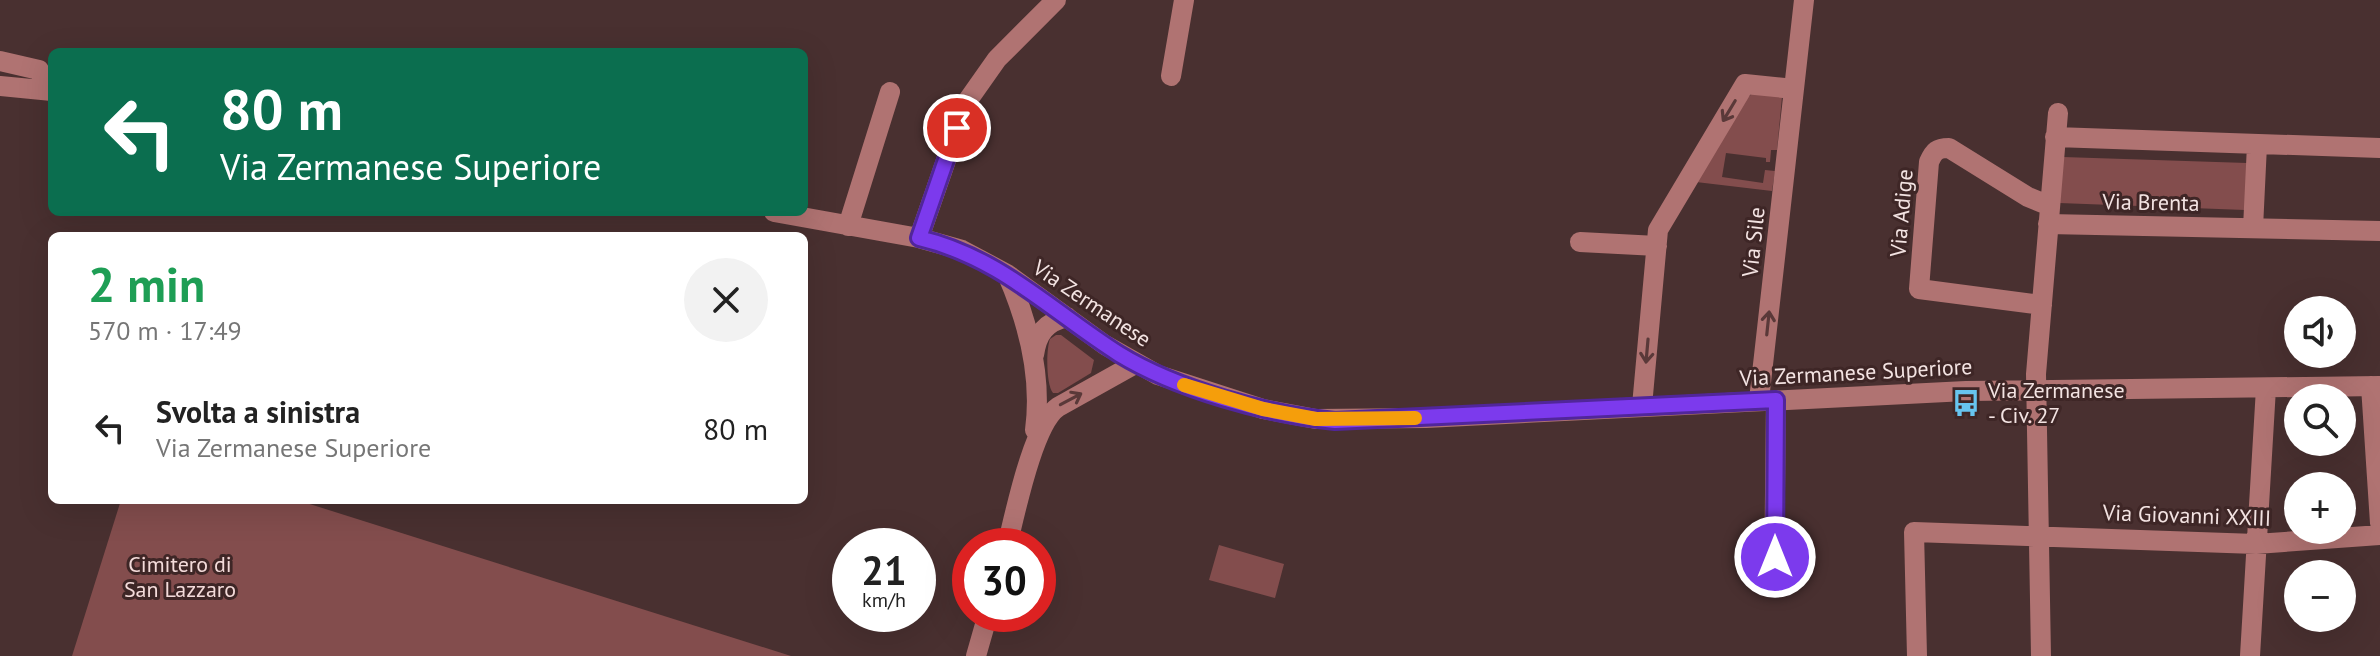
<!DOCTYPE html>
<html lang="it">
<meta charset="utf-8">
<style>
body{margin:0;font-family:"PT Sans",sans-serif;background:#f2f2f2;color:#222;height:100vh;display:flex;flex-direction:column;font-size:30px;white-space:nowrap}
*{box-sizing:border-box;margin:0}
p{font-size:26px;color:#767676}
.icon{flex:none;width:44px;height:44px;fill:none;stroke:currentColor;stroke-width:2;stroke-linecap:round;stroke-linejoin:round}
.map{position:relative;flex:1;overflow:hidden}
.details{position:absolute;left:48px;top:232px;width:760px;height:272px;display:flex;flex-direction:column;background:#fff;border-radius:12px;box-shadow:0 8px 32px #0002}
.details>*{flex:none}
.banner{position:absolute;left:48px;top:48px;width:760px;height:168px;border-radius:12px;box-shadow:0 8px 32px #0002;background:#0b6e4f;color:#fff;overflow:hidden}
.tools{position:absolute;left:2284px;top:296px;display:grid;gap:16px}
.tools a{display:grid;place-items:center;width:72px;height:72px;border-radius:50%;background:#fff;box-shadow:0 8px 32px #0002;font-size:40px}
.speed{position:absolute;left:832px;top:528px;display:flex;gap:16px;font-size:40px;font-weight:700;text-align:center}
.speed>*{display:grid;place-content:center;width:104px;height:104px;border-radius:50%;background:#fff;box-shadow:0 8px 32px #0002;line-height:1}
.speed small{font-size:20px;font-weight:400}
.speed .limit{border:12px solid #d22;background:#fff;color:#111}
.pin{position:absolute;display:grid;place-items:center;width:68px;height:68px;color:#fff;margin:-34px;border:4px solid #fff;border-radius:50%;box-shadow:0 2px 8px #0007}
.me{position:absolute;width:88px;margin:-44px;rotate:0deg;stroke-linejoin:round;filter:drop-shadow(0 0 6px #0008)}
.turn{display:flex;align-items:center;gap:28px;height:168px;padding:0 40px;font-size:36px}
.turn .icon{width:104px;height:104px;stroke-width:2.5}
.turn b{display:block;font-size:56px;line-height:68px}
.round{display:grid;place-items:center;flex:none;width:84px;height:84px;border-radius:42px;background:#f2f2f2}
.overview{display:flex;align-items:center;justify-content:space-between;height:136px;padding:0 40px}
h1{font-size:48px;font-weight:700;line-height:60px;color:#1e9e55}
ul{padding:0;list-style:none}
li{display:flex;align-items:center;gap:24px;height:120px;padding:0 40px}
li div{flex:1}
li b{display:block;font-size:30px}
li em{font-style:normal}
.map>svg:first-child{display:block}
</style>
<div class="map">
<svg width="2380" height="656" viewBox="0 0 2380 656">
<rect width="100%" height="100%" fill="#493030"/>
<path fill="#834d4d" d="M 1753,93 L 1782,97 L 1777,150 L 1771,150 L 1770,162 L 1766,162 L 1766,158 L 1726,153 L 1722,177 L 1763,183 L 1765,170 L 1775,171 L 1772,191 L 1696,182 L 1747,98 Z
M 2063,157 L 2247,163 L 2245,210 L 2059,203 Z
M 1056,335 L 1061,335 L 1094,360 L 1091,373 L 1058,393 L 1053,393 C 1046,385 1046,349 1050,339 Z
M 121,500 L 297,500 L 791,656 L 72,656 Z
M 1219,545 L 1284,564 L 1275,598 L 1209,580 Z"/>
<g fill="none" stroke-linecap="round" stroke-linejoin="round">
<path stroke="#b07372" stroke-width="20" d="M 0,61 L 39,70 L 42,77 L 42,90
M 1171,76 L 1184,0
M 0,86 L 52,91
M 1794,89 L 1804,0
M 2055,137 L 2380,148
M 774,212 L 919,238 L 962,250 L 1007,274 L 1105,345 L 1158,375 L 1263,409 L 1316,419 L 1426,418 L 1966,391 L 2380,386
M 2048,224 L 2380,231
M 848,226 L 890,92
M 2253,228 L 2257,145
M 919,238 L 966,103 L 997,59 L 1056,0
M 1580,242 L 1657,246
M 1007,274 C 1028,322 1042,378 1035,430
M 2042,305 L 1919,289 L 1929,162 C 1934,151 1937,148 1949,148 L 2028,197 L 2050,206
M 1034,355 C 1037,333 1046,322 1067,317
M 2371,386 L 2380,523
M 1642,406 L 1658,230 L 1745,84 L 1794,89 L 1759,400
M 1007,546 C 1015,514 1033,424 1058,407 L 1135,364
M 1774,587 L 1776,400
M 976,656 L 988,614
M 1917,656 L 1914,532 L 2256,544 L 2380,535
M 2041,656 L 2036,374 L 2058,113
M 2250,656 L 2266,388"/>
</g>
<defs><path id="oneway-shaft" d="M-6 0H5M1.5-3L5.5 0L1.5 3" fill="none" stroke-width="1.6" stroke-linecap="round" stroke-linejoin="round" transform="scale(2)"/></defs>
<g stroke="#5a3939">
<use href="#oneway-shaft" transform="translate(1729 111) rotate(121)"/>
<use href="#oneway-shaft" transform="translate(1768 323) rotate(-84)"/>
<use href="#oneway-shaft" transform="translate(1647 351) rotate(95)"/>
<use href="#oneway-shaft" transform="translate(1071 399) rotate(-28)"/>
</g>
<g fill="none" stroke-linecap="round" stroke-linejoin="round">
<g stroke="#51269a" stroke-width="20">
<path id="route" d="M 957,128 L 919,238 C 1000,257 1051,311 1119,354 C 1176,389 1269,415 1335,421 L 1776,400 L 1775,557"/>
</g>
<use href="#route" stroke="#7c3aed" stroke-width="14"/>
<path stroke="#f59e0b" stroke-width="14" d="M 1184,385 L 1263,409 L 1316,419 L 1415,418"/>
</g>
<defs>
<g id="bus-bare" transform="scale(2.16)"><path d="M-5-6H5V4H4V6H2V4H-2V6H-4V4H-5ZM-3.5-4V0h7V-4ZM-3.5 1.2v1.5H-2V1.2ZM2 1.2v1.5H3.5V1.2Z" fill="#67c4ef" stroke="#3e2626" stroke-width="2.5" paint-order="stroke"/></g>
</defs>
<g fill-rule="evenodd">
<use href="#bus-bare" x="1966" y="403"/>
</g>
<g text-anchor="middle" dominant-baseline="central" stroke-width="6" stroke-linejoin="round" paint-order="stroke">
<g font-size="22" fill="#f3e3e2" stroke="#3e2626">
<text transform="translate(2151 202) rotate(1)">Via Brenta</text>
<text transform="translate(1901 213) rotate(-85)">Via Adige</text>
<text transform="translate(1753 242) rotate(-84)">Via Sile</text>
<text transform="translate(1092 303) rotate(34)">Via Zermanese</text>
<text transform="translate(1856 372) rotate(-3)">Via Zermanese Superiore</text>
<text transform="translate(2187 515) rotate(2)">Via Giovanni XXIII</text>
</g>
<g font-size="22" fill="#f3e3e2" stroke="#3e2626" text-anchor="start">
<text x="1988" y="390">Via Zermanese<tspan x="1988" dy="25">- Civ. 27</tspan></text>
</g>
<g font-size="22" fill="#f4dbda" stroke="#3e2626">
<text x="180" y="564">Cimitero di<tspan x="180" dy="25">San Lazzaro</tspan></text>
</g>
</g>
</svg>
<div class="tools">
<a><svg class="icon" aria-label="sound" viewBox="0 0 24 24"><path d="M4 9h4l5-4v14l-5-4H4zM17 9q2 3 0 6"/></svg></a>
<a><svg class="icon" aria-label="search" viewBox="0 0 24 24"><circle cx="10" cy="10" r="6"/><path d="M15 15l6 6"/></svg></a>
<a>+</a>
<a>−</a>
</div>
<div class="speed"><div>21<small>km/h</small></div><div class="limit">30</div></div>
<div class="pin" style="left:957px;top:128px;background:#d93025"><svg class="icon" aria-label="arrive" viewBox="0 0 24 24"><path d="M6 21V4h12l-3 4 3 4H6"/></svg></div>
<svg class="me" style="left:1775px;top:557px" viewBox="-20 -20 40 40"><circle r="17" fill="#7c3aed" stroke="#fff" stroke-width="3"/><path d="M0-11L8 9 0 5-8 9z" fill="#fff"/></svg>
<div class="banner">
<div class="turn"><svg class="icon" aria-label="left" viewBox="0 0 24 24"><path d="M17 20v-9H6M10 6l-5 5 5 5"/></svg><div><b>80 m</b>Via Zermanese Superiore</div></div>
</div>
<section class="details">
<div class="overview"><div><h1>2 min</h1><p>570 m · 17:49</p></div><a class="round"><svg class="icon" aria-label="close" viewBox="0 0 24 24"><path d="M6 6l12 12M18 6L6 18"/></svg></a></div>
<ul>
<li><svg class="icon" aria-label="left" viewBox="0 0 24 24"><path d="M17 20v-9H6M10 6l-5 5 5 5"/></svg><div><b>Svolta a sinistra</b><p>Via Zermanese Superiore</p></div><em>80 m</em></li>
</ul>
</section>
</div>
